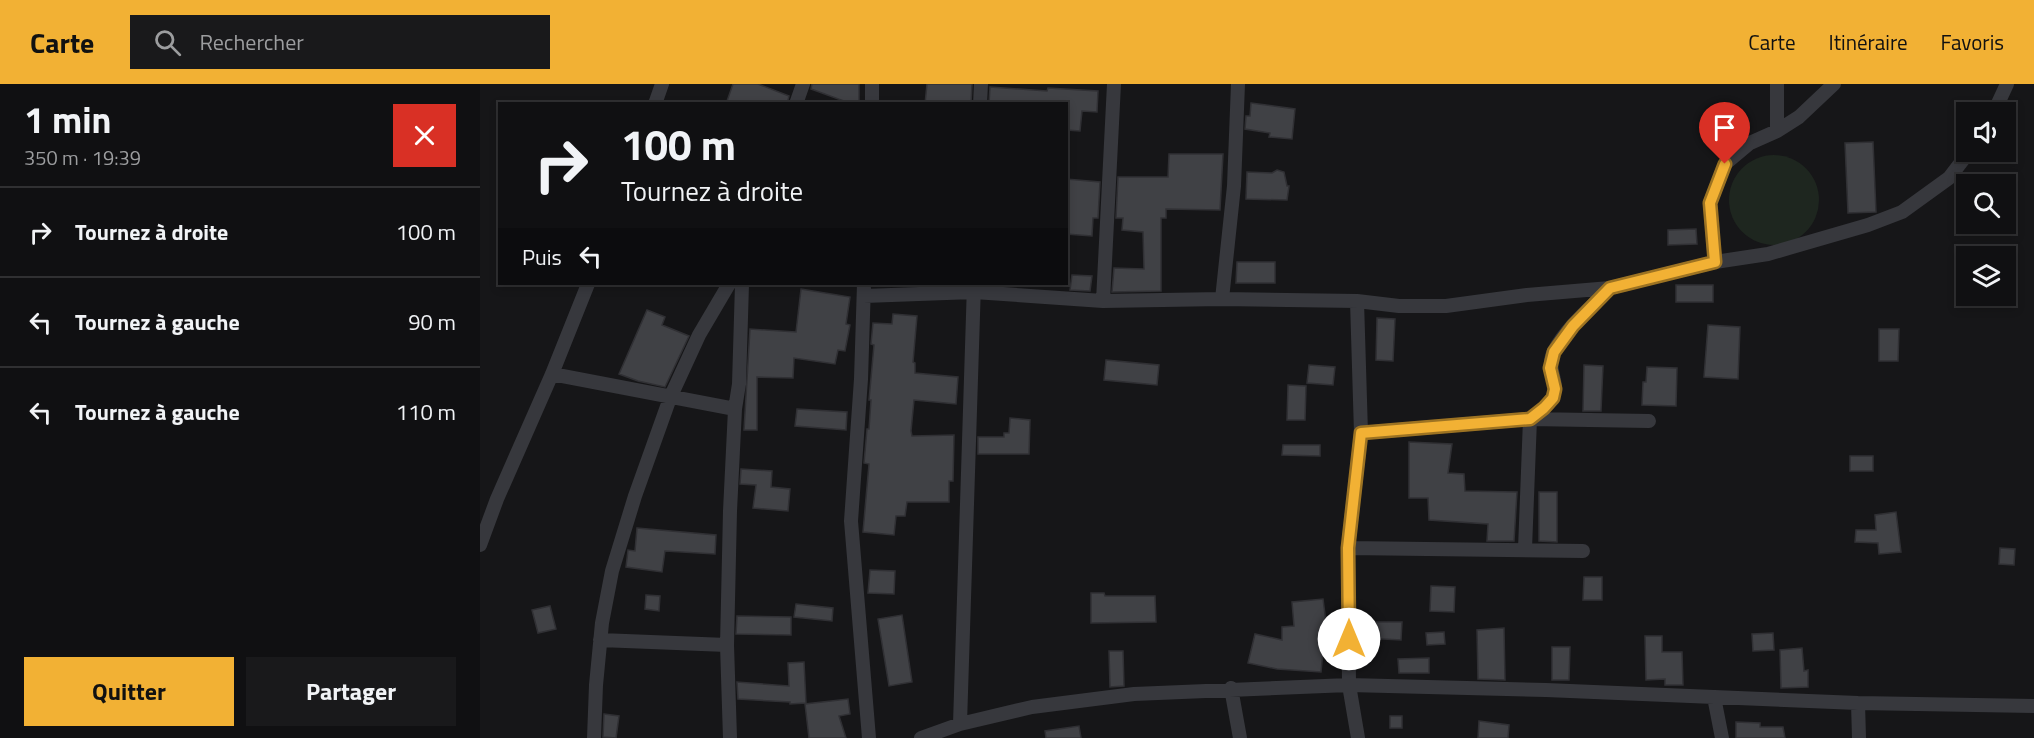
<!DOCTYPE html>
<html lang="fr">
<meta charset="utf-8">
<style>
body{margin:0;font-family:"Titillium Web",sans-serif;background:#19191b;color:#f1f3f6;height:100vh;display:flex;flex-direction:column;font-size:22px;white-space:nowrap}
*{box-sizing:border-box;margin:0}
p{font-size:20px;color:#9c9d9f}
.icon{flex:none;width:33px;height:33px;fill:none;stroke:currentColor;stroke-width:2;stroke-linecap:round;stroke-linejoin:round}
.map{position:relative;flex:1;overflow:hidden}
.drawer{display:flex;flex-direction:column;background:#101012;width:480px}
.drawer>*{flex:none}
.top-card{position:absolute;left:18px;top:18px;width:570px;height:183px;border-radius:0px;box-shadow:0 3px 9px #0003,0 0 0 2px #303032;background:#101012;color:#f1f3f6;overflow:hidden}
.fabs{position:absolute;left:1476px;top:18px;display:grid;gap:12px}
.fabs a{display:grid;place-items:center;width:60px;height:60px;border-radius:0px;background:#101012;box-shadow:0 3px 9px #0003,0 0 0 2px #303032;font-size:30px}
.pin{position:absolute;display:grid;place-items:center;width:51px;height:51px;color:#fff;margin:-62px -26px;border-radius:50% 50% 50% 0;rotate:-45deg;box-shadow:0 0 6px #0007}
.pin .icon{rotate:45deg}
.me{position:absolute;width:66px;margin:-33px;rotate:0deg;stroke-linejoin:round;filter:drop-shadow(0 0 4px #0008)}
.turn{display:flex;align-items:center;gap:21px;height:126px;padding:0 24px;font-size:27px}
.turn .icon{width:78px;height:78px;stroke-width:2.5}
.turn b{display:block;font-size:42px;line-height:51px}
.then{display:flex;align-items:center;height:57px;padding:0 24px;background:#0003;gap:12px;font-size:22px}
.round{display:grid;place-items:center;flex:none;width:63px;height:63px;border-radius:0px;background:#19191b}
.overview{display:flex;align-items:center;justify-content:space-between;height:102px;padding:0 24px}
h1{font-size:36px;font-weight:700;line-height:45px}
.action{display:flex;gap:12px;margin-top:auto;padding:12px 24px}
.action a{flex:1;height:69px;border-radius:0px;background:#f2b134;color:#111;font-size:24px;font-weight:700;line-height:69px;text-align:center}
.action a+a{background:#19191b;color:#f1f3f6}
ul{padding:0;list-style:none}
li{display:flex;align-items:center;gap:18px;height:90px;padding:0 24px;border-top:2px solid #303032}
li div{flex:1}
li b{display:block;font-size:22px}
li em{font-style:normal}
header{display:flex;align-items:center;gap:36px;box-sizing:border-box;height:84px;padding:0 30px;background:#f2b134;color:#111}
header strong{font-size:28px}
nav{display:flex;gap:33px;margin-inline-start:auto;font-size:21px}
.search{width:420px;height:54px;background:#19191b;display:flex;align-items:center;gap:15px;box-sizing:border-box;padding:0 21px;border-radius:0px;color:#9c9d9f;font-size:22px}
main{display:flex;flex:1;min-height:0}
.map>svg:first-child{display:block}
</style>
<header>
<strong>Carte</strong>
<div class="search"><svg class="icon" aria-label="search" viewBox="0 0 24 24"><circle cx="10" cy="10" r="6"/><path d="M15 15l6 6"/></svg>Rechercher</div>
<nav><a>Carte</a><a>Itinéraire</a><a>Favoris</a></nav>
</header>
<main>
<section class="drawer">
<div class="overview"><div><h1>1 min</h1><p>350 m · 19:39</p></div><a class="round" style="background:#d93025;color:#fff"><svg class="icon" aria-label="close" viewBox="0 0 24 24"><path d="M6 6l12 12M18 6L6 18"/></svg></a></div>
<ul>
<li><svg class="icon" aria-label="right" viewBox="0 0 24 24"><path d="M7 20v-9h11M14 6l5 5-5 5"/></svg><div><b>Tournez à droite</b></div><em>100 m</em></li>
<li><svg class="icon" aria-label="left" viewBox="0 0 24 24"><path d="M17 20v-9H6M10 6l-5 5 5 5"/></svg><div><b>Tournez à gauche</b></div><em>90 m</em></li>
<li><svg class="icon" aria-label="left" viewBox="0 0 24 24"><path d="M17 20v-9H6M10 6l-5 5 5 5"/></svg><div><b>Tournez à gauche</b></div><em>110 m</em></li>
</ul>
<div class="action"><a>Quitter</a><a>Partager</a></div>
</section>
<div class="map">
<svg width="1554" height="654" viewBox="0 0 1554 654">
<rect width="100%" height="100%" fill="#161618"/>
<path fill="#1e261f" d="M1249 116a45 45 0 1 1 90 0a45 45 0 1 1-90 0Z"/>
<path fill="#404145" stroke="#303034" stroke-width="1.5" d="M 253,0 L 278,0 L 309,12 L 307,20 L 246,20 Z
M 332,0 L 379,0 L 379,20 L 364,20 L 364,17 L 331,5 Z
M 447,0 L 492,0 L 491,20 L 445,20 Z
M 510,3 L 567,7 L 568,4 L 618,7 L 617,28 L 602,27 L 600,47 L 586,46 L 586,20 L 509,20 Z
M 771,19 L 815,25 L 812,55 L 789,53 L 790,49 L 765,45 L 766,32 L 770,32 Z
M 1393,58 L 1396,128 L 1368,129 L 1365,59 Z
M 689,70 L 743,70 L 740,126 L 686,125 L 686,134 L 681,134 L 681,207 L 632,208 L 634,184 L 664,185 L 663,148 L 642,146 L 643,134 L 636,134 L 638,93 L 688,93 Z
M 797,86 L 804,88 L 807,102 L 809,102 L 807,116 L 766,115 L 767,88 L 792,89 Z
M 586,95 L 620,98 L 618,134 L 613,134 L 612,152 L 586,150 Z
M 1216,145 L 1217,160 L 1188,161 L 1188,146 Z
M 757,178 L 795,178 L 795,199 L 756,199 Z
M 592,191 L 612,192 L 610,207 L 590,206 Z
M 1196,201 L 1233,201 L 1233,218 L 1196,218 Z
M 321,205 L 370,213 L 366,240 L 370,241 L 365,267 L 358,266 L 355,280 L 314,274 L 313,294 L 277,293 L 277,346 L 264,346 L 270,245 L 316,248 Z
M 167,226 L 185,233 L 182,241 L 209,252 L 185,303 L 158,297 L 139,290 Z
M 413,230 L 437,232 L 433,278 L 435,279 L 435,289 L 478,293 L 476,320 L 434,316 L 431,347 L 432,352 L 474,351 L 473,397 L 469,397 L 469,418 L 427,418 L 425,432 L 416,432 L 414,451 L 383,448 L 389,380 L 384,379 L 387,345 L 389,345 L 391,316 L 389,316 L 394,261 L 391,260 L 393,239 L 412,240 Z
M 897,234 L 915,235 L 913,277 L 896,276 Z
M 1228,241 L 1260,243 L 1258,295 L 1224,293 Z
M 1399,245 L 1419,245 L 1418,277 L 1399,277 Z
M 626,276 L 679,281 L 677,301 L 624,296 Z
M 829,281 L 855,283 L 853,301 L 827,299 Z
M 1104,281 L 1123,282 L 1121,327 L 1103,327 Z
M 1167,283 L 1197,284 L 1196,322 L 1162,321 L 1163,298 L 1166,298 Z
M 808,301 L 826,302 L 825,336 L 807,336 Z
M 317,325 L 367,328 L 366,346 L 315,342 Z
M 530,334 L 550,336 L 549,370 L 498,370 L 498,353 L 524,353 L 524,349 L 529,349 Z
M 929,358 L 972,360 L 968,389 L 984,390 L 985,407 L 1037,408 L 1034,457 L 1007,457 L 1008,440 L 949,436 L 948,414 L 929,414 Z
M 803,361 L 840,361 L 840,372 L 802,371 Z
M 1370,372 L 1393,372 L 1393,387 L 1370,387 Z
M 261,385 L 292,387 L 291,403 L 310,405 L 308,427 L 273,424 L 276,401 L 260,400 Z
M 1059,408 L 1077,408 L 1077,458 L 1059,457 Z
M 1416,428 L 1421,468 L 1399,470 L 1398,459 L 1375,458 L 1376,446 L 1396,446 L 1395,431 Z
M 157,444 L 236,451 L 235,470 L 185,467 L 182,488 L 146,483 L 148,466 L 155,467 Z
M 1520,464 L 1535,465 L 1534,481 L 1519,480 Z
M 390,486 L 415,487 L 414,510 L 388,509 Z
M 1104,493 L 1122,493 L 1122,516 L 1103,516 Z
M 951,502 L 975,503 L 974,528 L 950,527 Z
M 611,509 L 624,509 L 625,512 L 675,512 L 676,538 L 611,539 Z
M 166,511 L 180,512 L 179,527 L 165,525 Z
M 843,515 L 846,538 L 841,588 L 797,585 L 768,579 L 775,550 L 802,556 L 802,543 L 814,542 L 812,518 Z
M 316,520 L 353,524 L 352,537 L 314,533 Z
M 70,522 L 76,545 L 58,549 L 52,526 Z
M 422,531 L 432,598 L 409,602 L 398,535 Z
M 257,532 L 311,533 L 311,551 L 256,550 Z
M 885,538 L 922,538 L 921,556 L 884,554 Z
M 1024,544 L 1025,596 L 998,595 L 997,546 Z
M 964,548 L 965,560 L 947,561 L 946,549 Z
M 1293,549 L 1294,566 L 1273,567 L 1272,550 Z
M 1165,552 L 1182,552 L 1182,568 L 1202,568 L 1203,601 L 1185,601 L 1185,595 L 1166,596 Z
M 1072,563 L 1090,563 L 1089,596 L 1072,596 Z
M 1322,564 L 1324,587 L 1328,586 L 1328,603 L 1301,604 L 1300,566 Z
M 629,567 L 643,567 L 644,602 L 630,603 Z
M 949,574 L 949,589 L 919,589 L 918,575 Z
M 324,578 L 326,619 L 310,620 L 310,618 L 258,615 L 257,598 L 309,602 L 308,579 Z
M 368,615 L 370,630 L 359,632 L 366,654 L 329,654 L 325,620 Z
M 124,630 L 139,632 L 136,654 L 123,653 Z
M 910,632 L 922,632 L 922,644 L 910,644 Z
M 999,637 L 1029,641 L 1028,654 L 998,654 Z
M 1256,638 L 1280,639 L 1280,643 L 1303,643 L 1305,654 L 1256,654 Z
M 599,642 L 601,654 L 566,654 L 565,647 Z"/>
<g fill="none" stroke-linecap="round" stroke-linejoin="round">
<path stroke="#37383d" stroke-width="14" d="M 392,0 L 392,20
M 175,20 L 182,0
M 316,20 L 323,0
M 500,20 L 501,0
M 1514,28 L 1527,0
M 1297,47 L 1297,0
M 1235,178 L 1230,119 L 1245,80 L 1270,59 L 1297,47 L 1319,33 L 1354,0
M 384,200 L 381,295 L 371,437 L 389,654
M 384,212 L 494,208 L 623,217 L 742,215 L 877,217 L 919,222 L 966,222 L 1047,211 L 1130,204 L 1235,178 L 1288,170 L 1388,141 L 1422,128 L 1469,94 L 1489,68
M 742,215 L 754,102 L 758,0
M 623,217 L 634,0
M 877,217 L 881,349 L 868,464 L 869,601 L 878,654
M 72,290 L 255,325
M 881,349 L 1050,335 L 1169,337
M 0,461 L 17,415 L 72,290 L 108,200
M 868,464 L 1103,467
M 1045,465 L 1050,335 C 1058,329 1069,322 1073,312 C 1080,298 1065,284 1074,267 C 1087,243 1110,224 1130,204
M 120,556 L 247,561
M 751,604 L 760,654
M 1234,613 L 1242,654
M 1378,619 L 1379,654
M 480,640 L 494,200
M 114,654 L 116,601 L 122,539 L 132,487 L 155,412 L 190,314 L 219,251 L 249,200
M 250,654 L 247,561 L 250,427 L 255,325 L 259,300 L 262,200
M 441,654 L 480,640 L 552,623 L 654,610 L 869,601 L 1066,606 L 1378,619 L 1554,622"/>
</g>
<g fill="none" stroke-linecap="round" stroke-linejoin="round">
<g stroke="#9d7322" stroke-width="15">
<path id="route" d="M 869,555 L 868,464 L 881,349 L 1050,335 L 1064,324 L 1073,314 L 1075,305 L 1070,284 L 1074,268 L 1093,242 L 1130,204 L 1235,178 L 1230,119 L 1245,80"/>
</g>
<use href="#route" stroke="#f2b134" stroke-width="10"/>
</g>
</svg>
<div class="fabs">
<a><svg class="icon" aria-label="sound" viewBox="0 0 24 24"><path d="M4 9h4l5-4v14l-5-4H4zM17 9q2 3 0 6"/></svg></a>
<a><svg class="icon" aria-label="search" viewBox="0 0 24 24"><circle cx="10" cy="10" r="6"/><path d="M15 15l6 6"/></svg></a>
<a><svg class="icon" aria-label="layers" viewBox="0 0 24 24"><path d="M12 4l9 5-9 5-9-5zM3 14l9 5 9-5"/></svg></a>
</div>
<div class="pin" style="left:1245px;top:80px;background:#d93025"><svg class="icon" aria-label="arrive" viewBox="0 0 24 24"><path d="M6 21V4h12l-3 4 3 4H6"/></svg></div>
<svg class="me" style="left:869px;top:555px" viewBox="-20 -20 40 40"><circle r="19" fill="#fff"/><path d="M0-13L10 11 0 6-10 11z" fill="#f2b134"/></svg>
<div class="top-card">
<div class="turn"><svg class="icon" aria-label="right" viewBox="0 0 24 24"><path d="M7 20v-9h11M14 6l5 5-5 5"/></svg><div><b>100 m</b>Tournez à droite</div></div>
<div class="then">Puis<svg class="icon" aria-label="left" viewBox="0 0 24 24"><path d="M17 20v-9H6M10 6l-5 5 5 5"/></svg></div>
</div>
</div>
</main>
